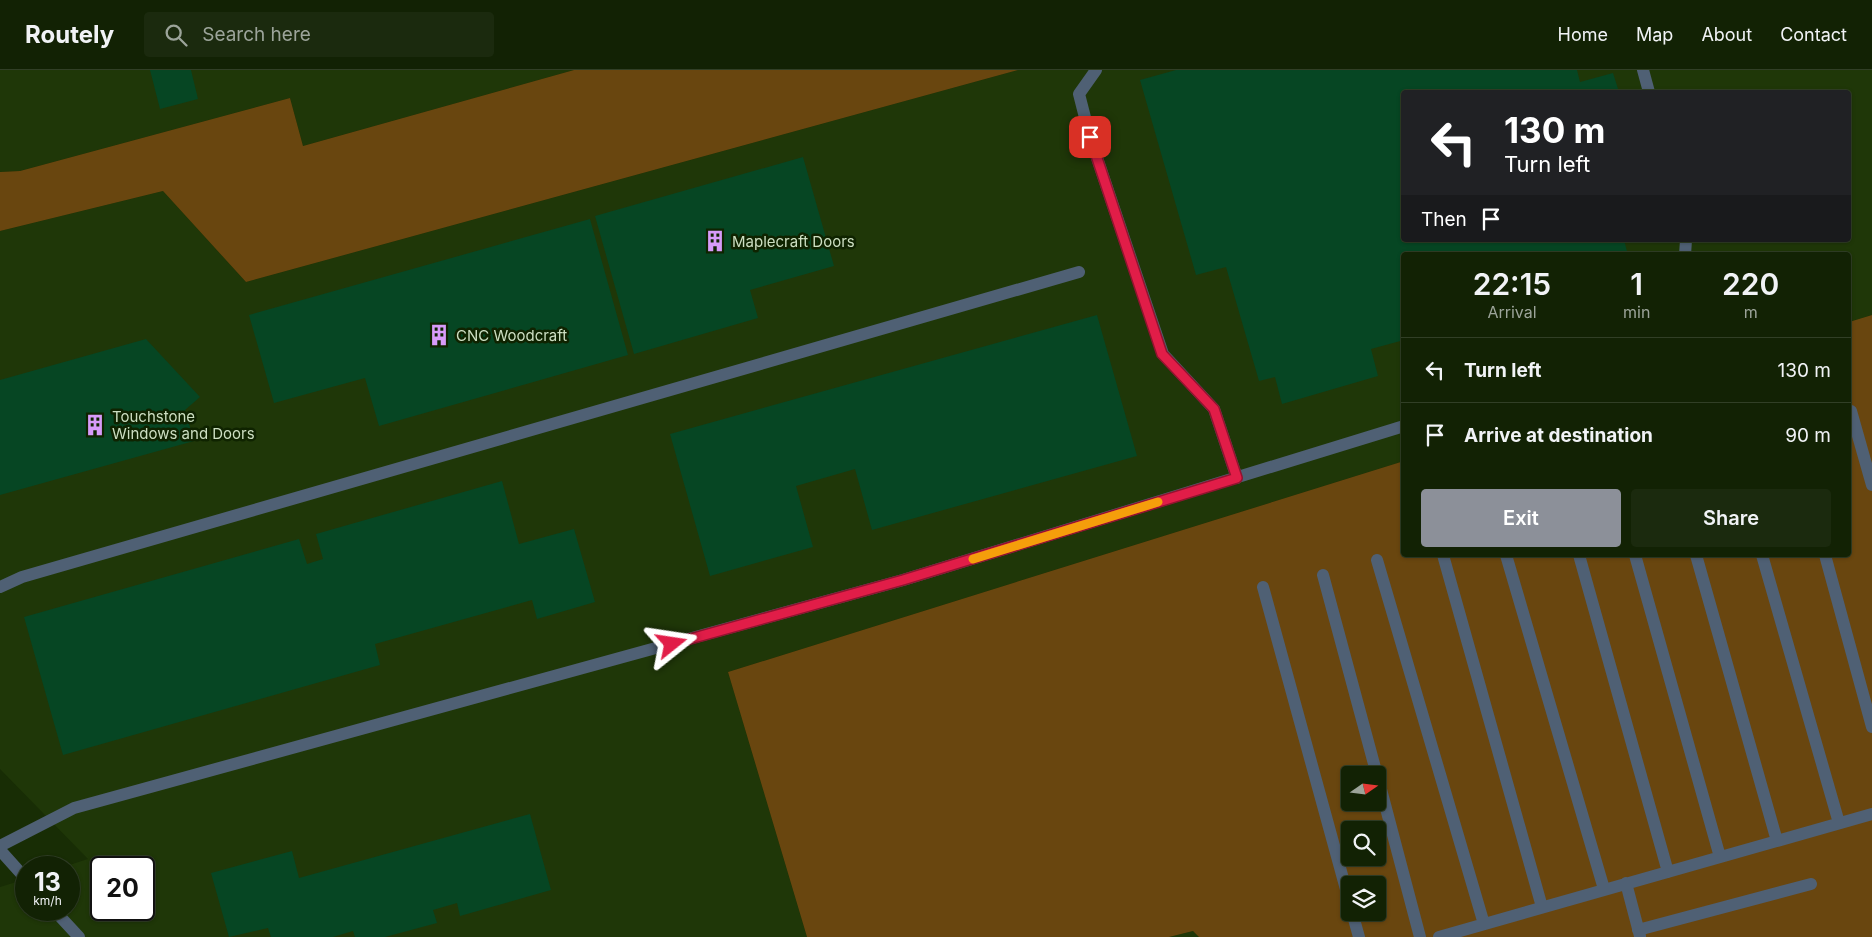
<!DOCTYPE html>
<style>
body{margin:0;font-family:Inter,sans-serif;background:#1b2a0e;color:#f1f3f6;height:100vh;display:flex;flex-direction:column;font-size:19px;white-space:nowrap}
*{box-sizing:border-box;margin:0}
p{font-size:16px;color:#9ca49a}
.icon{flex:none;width:28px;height:28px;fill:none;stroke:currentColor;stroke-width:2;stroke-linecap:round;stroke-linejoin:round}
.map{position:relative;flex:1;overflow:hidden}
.sheet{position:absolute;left:1401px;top:182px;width:450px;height:305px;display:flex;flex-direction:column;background:#122204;border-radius:5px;box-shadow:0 1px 4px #0004,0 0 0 1px #313f26}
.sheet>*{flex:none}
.hud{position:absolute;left:1401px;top:20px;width:450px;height:152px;border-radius:5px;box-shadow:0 1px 4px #0004,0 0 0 1px #313f26;background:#202124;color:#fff;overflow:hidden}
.needle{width:32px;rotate:76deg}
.tools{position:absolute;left:1341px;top:696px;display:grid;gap:10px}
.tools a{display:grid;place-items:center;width:45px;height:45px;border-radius:5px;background:#122204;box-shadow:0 1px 4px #0004,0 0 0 1px #313f26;font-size:25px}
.speed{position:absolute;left:15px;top:786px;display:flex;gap:10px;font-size:25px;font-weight:700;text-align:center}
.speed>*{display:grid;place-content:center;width:65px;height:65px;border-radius:50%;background:#122204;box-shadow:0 1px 4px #0004,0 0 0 1px #313f26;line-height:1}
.speed small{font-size:12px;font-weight:400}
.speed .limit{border:2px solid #111;border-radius:8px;background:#fff;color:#111}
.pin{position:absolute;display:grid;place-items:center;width:42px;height:42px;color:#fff;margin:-21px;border-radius:10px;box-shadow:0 2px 8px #0006}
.me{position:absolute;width:55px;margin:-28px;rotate:75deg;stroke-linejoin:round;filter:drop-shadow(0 0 4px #0008)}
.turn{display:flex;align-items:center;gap:18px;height:105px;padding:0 20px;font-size:22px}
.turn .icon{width:65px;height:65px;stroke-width:2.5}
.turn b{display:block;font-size:35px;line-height:42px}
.then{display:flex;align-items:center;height:48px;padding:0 20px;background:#0003;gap:10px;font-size:19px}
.eta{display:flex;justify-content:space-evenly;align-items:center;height:85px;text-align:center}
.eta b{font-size:30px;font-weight:600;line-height:35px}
.primary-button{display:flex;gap:10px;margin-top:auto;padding:10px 20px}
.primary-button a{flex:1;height:58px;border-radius:5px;background:#8c9099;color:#fff;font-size:20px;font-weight:600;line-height:58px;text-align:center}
.primary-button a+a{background:#1b2a0e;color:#f1f3f6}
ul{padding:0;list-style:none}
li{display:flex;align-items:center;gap:15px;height:65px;padding:0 20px;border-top:1px solid #313f26}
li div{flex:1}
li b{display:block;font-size:19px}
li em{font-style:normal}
header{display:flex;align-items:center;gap:30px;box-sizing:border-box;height:70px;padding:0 25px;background:#122204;border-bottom:1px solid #313f26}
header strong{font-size:24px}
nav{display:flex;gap:28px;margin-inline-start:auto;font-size:18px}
.search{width:350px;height:45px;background:#1b2a0e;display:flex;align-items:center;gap:12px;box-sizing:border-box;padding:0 18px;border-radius:5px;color:#9ca49a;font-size:19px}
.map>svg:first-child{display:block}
</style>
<header>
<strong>Routely</strong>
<div class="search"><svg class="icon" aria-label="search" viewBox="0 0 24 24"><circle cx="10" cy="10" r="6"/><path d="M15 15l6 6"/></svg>Search here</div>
<nav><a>Home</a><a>Map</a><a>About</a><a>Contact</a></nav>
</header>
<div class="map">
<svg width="1872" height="867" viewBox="0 0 1872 867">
<rect width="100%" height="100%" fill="#182d05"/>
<path fill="#1f3708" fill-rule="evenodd" d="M 0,0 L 574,0 L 303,76 L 290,28 L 20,101 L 0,102 Z
M 1018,0 L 1872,0 L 1872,245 L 1849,252 L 1849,185 L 1404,185 L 1404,391 L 728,602 L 807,867 L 0,867 L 0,817 L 26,809 L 26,840 L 69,840 L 69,798 L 63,797 L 88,789 L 0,699 L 0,161 L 163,121 L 246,212 ZM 1404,22 L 1849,22 L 1849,170 L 1404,170 ZM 101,798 L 144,798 L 144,840 L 101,840 Z
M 1193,861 L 1199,867 L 1169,867 Z"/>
<path fill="#69460f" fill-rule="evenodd" d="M 574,0 L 1018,0 L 246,212 L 163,121 L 0,161 L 0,102 L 20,101 L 290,28 L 303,76 Z
M 1872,245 L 1872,867 L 1199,867 L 1193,861 L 1169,867 L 807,867 L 728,602 L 1404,391 L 1404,485 L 1849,485 L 1849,252 ZM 1350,705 L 1378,705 L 1378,732 L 1350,732 ZM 1350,760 L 1378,760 L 1378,788 L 1350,788 ZM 1350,815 L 1378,815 L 1378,842 L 1350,842 Z"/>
<path fill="#064623" d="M 150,0 L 191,0 L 198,29 L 160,39 Z
M 1176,0 L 1577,0 L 1580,12 L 1613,3 L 1619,22 L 1404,22 L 1404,170 L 1624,170 L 1628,185 L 1404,185 L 1404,270 L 1371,279 L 1378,306 L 1282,334 L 1275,307 L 1259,311 L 1226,197 L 1196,205 L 1140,10 Z
M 803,87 L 834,196 L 750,220 L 758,248 L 634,284 L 595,146 Z
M 590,149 L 628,285 L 379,356 L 365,308 L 274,333 L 249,245 Z
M 1097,245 L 1137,386 L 872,460 L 855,399 L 796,416 L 813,477 L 710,506 L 670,364 Z
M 146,269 L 200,327 L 185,340 L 194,371 L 0,425 L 0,310 Z
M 502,411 L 519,474 L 574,459 L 595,532 L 537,549 L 532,530 L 375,574 L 380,595 L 63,685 L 24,547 L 299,469 L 307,494 L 323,489 L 316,464 Z
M 530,744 L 551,820 L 460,846 L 457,833 L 433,840 L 437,853 L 385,867 L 355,867 L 353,861 L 333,867 L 271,867 L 268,858 L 229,867 L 211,803 L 292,781 L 299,808 Z"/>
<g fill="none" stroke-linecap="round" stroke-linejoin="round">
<path stroke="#4f6074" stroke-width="12" d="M 1096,0 L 1079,24 L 1090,67 L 1163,284 L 1214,339 L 1237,408
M 1643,0 L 1649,22
M 1685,185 L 1686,170
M 1851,341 L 1872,415
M 1443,485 L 1542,837
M 1506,485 L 1604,819
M 1579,485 L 1668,802
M 1635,485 L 1720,787
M 1696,485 L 1777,771
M 1762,485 L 1839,753
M 1825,485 L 1872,657
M 1377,490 L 1484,854
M 1323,505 L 1377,705
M 0,517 L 22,507 L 1079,202
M 1263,517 L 1350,834
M 1378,708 L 1420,867
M 0,776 L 74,738 L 903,510 L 1404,356
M 0,780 L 26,809
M 1626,813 L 1640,866
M 54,840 L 79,867
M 1352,842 L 1359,867
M 1638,860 L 1811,814
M 1439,867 L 1872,744"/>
</g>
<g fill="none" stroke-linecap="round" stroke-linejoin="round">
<g stroke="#92132f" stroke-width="12">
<path id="route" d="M 672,574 L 903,510 L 1237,408 L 1214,339 L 1162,284 L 1090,67"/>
</g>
<use href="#route" stroke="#e11d48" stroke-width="9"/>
<path stroke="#f59e0b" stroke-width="9" d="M 973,489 L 1158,432"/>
</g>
<defs>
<g id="building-bare" transform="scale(1.725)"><path d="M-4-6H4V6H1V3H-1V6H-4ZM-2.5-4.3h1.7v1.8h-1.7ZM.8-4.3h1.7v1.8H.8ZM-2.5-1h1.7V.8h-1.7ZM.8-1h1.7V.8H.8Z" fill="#d79bf9" stroke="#0f2300" stroke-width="2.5" paint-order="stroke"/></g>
</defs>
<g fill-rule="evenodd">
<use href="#building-bare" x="715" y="171"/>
<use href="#building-bare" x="439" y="265"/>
<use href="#building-bare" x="95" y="355"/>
</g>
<g text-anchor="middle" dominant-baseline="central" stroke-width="5" stroke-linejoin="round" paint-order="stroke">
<g font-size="15" fill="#cddfc2" stroke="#0f2300" text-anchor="start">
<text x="732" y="171">Maplecraft Doors</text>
<text x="456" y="265">CNC Woodcraft</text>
<text x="112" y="346">Touchstone<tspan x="112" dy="17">Windows and Doors</tspan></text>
</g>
</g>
</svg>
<div class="tools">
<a><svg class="needle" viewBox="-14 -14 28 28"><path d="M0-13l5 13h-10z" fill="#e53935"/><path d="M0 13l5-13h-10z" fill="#9ca49a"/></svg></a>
<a><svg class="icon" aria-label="search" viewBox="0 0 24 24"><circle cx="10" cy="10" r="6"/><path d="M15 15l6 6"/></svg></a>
<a><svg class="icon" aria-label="layers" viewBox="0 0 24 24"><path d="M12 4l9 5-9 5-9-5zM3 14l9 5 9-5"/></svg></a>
</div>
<div class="speed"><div>13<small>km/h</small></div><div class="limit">20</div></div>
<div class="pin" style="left:1090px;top:67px;background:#d93025"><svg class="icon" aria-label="arrive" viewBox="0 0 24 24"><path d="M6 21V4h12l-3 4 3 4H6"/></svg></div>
<svg class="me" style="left:672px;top:574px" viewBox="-20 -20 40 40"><path d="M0-17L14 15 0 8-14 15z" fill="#e11d48" stroke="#fff" stroke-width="4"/></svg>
<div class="hud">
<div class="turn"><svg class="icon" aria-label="left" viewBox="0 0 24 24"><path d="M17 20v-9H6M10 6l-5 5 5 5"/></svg><div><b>130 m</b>Turn left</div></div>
<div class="then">Then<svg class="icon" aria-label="arrive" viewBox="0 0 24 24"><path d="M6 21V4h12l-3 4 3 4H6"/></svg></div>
</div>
<section class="sheet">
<div class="eta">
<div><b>22:15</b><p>Arrival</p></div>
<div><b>1</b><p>min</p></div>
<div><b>220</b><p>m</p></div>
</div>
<ul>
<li><svg class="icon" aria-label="left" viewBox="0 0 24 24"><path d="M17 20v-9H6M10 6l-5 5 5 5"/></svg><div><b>Turn left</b></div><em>130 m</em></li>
<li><svg class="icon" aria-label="arrive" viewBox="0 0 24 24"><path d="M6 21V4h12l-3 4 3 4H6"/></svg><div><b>Arrive at destination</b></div><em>90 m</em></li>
</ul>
<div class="primary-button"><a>Exit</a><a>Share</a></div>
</section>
</div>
